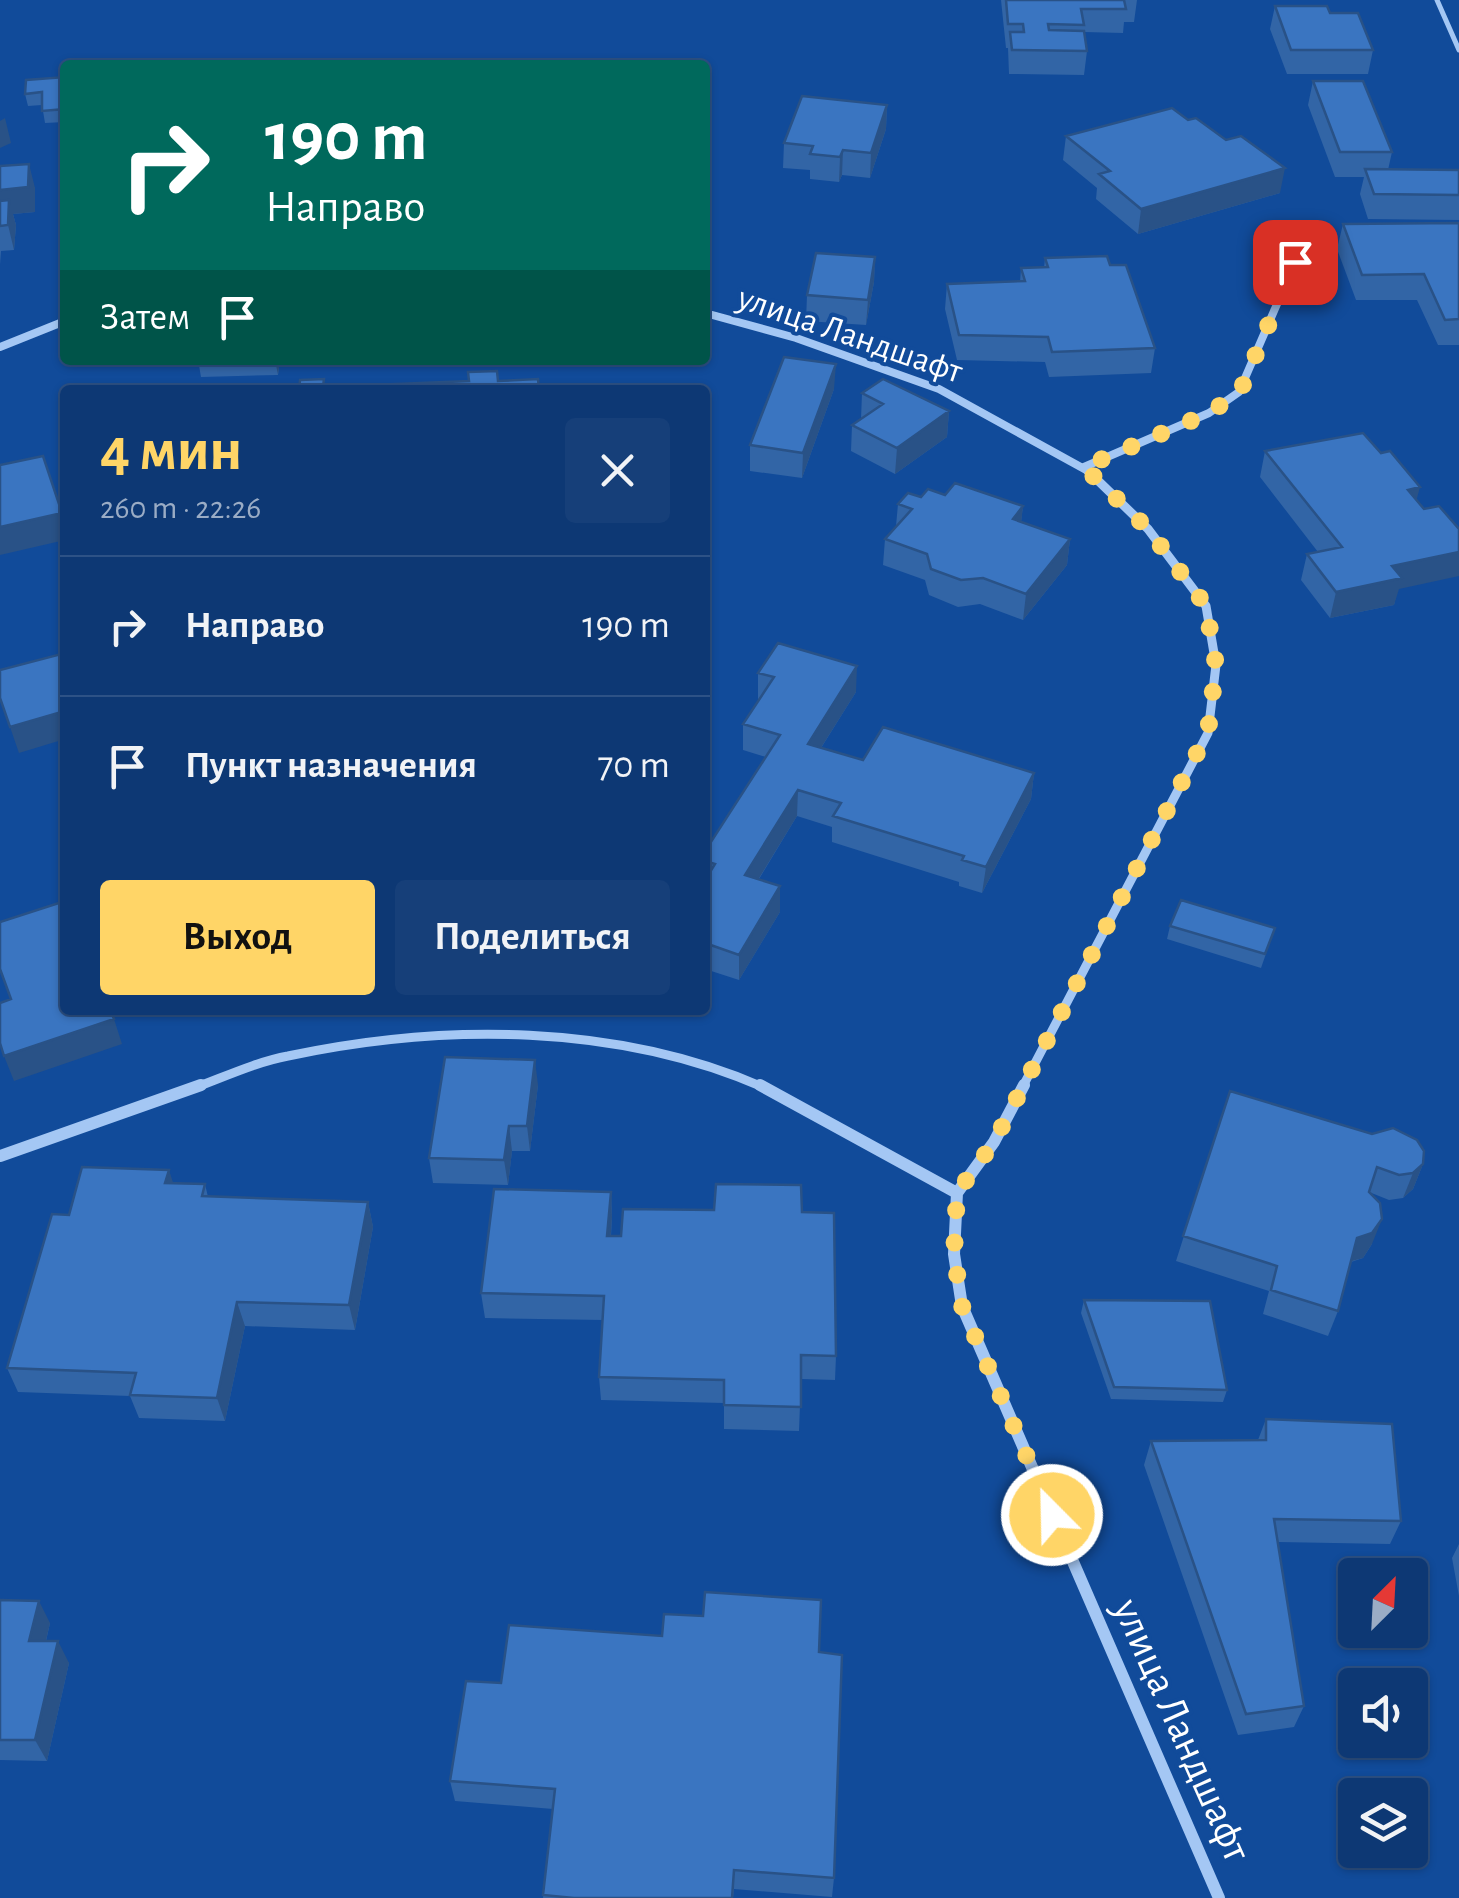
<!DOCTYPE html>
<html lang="ru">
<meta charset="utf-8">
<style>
body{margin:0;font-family:"Alegreya Sans",sans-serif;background:#163f79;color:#f1f3f6;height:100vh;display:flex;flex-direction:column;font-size:38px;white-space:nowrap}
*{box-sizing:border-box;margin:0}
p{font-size:32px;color:#9aacc5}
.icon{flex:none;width:55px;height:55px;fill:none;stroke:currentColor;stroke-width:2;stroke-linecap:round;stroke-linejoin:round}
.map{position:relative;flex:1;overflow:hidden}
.sheet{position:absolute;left:60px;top:385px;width:650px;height:630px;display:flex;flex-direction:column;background:#0d3874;border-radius:10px;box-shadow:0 2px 8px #0004,0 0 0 2px #2d5286}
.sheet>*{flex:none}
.banner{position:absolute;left:60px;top:60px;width:650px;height:305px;border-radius:10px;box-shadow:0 2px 8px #0004,0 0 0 2px #2d5286;background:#00695c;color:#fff;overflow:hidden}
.needle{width:65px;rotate:24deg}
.buttons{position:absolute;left:1338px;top:1558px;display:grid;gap:20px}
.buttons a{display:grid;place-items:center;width:90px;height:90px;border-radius:10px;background:#0d3874;box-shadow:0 2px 8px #0004,0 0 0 2px #2d5286;font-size:50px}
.pin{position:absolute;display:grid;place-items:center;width:85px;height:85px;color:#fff;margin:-42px;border-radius:20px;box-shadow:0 5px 15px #0006}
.me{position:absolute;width:110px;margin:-55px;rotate:337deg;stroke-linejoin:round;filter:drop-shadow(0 0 8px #0008)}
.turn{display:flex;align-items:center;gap:35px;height:210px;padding:0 40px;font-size:45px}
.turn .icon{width:130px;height:130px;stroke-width:2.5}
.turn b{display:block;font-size:70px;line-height:85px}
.then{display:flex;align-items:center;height:95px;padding:0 40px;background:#0003;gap:20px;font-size:38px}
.round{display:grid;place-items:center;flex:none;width:105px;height:105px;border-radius:10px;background:#163f79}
.headline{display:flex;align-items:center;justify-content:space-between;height:170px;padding:0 40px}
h1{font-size:60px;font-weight:700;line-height:75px;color:#ffd567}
.button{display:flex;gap:20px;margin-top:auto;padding:20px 40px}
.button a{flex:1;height:115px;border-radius:10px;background:#ffd567;color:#111;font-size:40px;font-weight:700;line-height:115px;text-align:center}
.button a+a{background:#163f79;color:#f1f3f6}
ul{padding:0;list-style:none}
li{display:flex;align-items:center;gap:30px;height:140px;padding:0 40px;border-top:2px solid #2d5286}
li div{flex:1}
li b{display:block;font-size:38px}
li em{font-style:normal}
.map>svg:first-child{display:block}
</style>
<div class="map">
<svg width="1459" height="1898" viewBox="0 0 1459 1898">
<rect width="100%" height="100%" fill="#114b9a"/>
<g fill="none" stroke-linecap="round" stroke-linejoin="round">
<path stroke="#a4c7f4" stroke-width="5" d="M 1437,0 L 1459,50"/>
<path stroke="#a4c7f4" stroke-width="8" d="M 705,313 L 796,338 L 939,389 L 1088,471
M 0,347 L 65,321
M 1084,467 L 1209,413 L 1239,392 L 1309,230"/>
<path stroke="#a4c7f4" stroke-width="9" d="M 194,1088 C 224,1077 256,1062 288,1056 C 443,1023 618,1023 765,1088
M 1022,1088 L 1208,733 L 1216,665 L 1206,606 L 1148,529 L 1085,468"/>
<path stroke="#a4c7f4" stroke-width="12" d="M 760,1085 L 957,1193
M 1024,1085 L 994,1142 L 957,1193 L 954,1254 L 962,1306 L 1219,1898
M 0,1156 L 201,1085"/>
</g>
<path fill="#3265a6" d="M 1001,0 L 1137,0 L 1134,22 L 1124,22 L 1123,33 L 1084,32 L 1087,51 L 1084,75 L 1009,74 L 1008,48 L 1006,48 Z
M 1275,6 L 1330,13 L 1373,50 L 1368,74 L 1287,74 L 1270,29 Z
M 65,77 L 65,122 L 45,123 L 42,105 L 28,106 L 25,94 Z
M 1313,81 L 1392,152 L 1388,170 L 1459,170 L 1459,220 L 1368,219 L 1360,194 L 1364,177 L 1335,177 L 1308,105 Z
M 887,105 L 886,129 L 870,178 L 842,175 L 839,182 L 810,179 L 810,170 L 783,168 L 784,143 Z
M 1188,120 L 1226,140 L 1280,193 L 1138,234 L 1096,199 L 1097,188 L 1063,160 L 1066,136 Z
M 0,166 L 35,188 L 35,212 L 13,214 L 16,225 L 14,250 L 1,251 L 0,265 Z
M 1459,223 L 1459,345 L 1438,345 L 1417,300 L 1356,300 L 1337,249 L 1343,224 Z
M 875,257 L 874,282 L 866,325 L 806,321 L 807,295 Z
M 1045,258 L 1110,265 L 1155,348 L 1151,373 L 1049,377 L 1045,362 L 957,360 L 945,309 L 947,284 L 1020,282 L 1021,268 L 1044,268 Z
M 198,360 L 280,360 L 278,375 L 201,377 Z
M 529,360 L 595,360 L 595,364 L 530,366 Z
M 834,389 L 802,478 L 750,471 L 750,445 Z
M 862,393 L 949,411 L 947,437 L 895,474 L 851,451 L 852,425 L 861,419 Z
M 1265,451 L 1417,500 L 1394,605 L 1330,618 L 1301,580 L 1307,554 L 1318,552 L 1260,477 Z
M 945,495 L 1023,506 L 1021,522 L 1070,539 L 1067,565 L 1023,620 L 980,604 L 958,607 L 929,595 L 925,580 L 883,565 L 885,539 L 896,526 L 898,504 L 921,497 Z
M 758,673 L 856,692 L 821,748 L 863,760 L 1034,773 L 1031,799 L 982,893 L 959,886 L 959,882 L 832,842 L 832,827 L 797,816 L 759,879 L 780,912 L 739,980 L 705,969 L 705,851 L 766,757 L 743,750 L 743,724 L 759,699 L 758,699 Z
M 1170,926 L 1275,928 L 1261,968 L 1167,939 Z
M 538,1085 L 530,1151 L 512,1151 L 508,1185 L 433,1183 L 429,1158 Z
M 1230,1091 L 1423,1164 L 1413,1189 L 1403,1198 L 1389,1200 L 1369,1192 L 1372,1244 L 1363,1258 L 1351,1262 L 1338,1311 L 1328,1336 L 1263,1314 L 1269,1291 L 1176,1261 Z
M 173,1183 L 205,1184 L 208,1197 L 368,1202 L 373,1227 L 355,1330 L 245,1326 L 225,1421 L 139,1418 L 130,1396 L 18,1392 L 7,1368 L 69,1215 Z
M 611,1192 L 612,1217 L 611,1236 L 621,1236 L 802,1212 L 836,1356 L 835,1380 L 801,1379 L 799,1431 L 724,1429 L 724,1403 L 601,1400 L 599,1377 L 603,1320 L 485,1318 L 481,1293 Z
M 1084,1300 L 1227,1390 L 1223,1402 L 1111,1399 L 1081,1313 Z
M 1266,1419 L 1401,1521 L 1390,1544 L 1278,1542 L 1304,1706 L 1294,1727 L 1238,1735 L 1144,1465 L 1151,1441 L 1258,1440 Z
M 1459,1544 L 1459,1596 L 1452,1558 Z
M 0,1600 L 50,1623 L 46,1641 L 69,1663 L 47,1761 L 0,1760 Z
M 819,1652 L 834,1878 L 832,1897 L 734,1889 L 733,1898 L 543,1898 L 553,1809 L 455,1801 L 450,1781 L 501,1683 Z"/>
<path fill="#295287" d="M 887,105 L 886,129 L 870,178 L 871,153 Z
M 5,118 L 11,143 L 0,148 L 0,121 Z
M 843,150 L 842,175 L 839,182 L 840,157 Z
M 29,164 L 35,188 L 35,212 L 13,214 L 16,225 L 14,250 L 8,225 L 0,215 L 0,190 Z
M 1285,168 L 1280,193 L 1138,234 L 1141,209 Z
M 875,257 L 874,282 L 866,325 L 868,300 Z
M 275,360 L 280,360 L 278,375 Z
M 836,364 L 834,389 L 802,478 L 803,453 Z
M 949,411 L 947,437 L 895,474 L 897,448 Z
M 1420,487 L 1413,513 L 1408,490 Z
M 1023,506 L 1020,532 L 1013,519 Z
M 62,513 L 65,524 L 65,540 L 0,555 L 0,527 Z
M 1070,539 L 1067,565 L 1023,620 L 1026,594 Z
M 1459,552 L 1459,576 L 1399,589 L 1394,605 L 1330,618 L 1336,592 L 1392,566 Z
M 857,666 L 856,692 L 807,770 L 808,744 Z
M 65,711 L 65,739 L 19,753 L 10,727 Z
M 1034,773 L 1031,799 L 982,893 L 986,867 Z
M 798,790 L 797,816 L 745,901 L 745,875 Z
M 780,886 L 780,912 L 739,980 L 739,955 Z
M 114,1019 L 122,1044 L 14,1081 L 4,1056 Z
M 535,1060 L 538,1085 L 530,1151 L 527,1126 Z
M 509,1126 L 512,1151 L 508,1185 L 504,1160 Z
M 1423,1164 L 1413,1189 L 1403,1198 L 1413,1173 Z
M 169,1170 L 177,1195 L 165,1183 Z
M 611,1192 L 612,1217 L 609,1260 L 607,1236 Z
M 368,1202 L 373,1227 L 355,1330 L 349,1305 Z
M 1382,1219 L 1372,1244 L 1363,1258 L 1348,1262 L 1357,1238 Z
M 237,1302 L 245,1326 L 225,1421 L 217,1398 Z
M 39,1601 L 50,1623 L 41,1662 L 29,1641 Z
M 58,1641 L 69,1663 L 47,1761 L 35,1740 Z"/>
<path fill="#3a75c1" stroke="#295287" stroke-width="2.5" d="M 1006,0 L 1124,0 L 1126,9 L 1081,9 L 1084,25 L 1048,24 L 1049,30 L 1084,31 L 1087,51 L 1012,50 L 1010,32 L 1024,32 L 1023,24 L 1008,24 Z
M 1275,6 L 1327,6 L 1330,13 L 1358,13 L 1373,50 L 1291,50 Z
M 65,77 L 65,109 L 42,111 L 42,92 L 25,94 L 26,80 Z
M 1313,81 L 1363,81 L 1392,152 L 1340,152 Z
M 802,96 L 887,105 L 871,153 L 843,150 L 840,157 L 810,154 L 813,146 L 784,143 Z
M 1172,108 L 1188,120 L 1196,118 L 1226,140 L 1241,136 L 1285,168 L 1141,209 L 1099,174 L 1110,171 L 1066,136 Z
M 29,164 L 28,187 L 0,190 L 0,166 Z
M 1365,169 L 1459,170 L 1459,195 L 1374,194 Z
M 9,200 L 8,225 L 0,226 L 0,201 Z
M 1459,223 L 1459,319 L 1445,320 L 1424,274 L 1362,275 L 1343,224 Z
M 816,253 L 875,257 L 868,300 L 807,295 Z
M 1107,256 L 1110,265 L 1126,265 L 1155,348 L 1052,352 L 1048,337 L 959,335 L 947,284 L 1025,281 L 1021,268 L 1048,267 L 1045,258 Z
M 784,357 L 836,364 L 803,453 L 750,445 Z
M 497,371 L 498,381 L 538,379 L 539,390 L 278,390 L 299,389 L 300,380 L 324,379 L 323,387 L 469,381 L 468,372 Z
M 883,379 L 949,411 L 897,448 L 852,425 L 883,404 L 862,393 Z
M 1363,433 L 1381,453 L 1390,451 L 1420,487 L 1408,490 L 1424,509 L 1439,506 L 1459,529 L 1459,552 L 1392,566 L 1402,578 L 1336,592 L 1307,554 L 1342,547 L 1265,451 Z
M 43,456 L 62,513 L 0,527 L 0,465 Z
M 955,483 L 1023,506 L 1013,519 L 1070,539 L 1026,594 L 983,578 L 961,580 L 931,569 L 927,554 L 885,539 L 912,509 L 898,504 L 908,493 L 921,497 L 928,489 L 945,495 Z
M 778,643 L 857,666 L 808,744 L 863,760 L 883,727 L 1034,773 L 986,867 L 962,860 L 964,856 L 833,816 L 841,803 L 798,790 L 745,875 L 780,886 L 739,955 L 705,943 L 705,880 L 715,864 L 705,861 L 705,851 L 780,735 L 743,724 L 774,677 L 758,673 Z
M 65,653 L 65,711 L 10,727 L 0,698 L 0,670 Z
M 1181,900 L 1275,928 L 1265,954 L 1170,926 Z
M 65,901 L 65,1010 L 110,1010 L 114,1019 L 4,1056 L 0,1043 L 0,1003 L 11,999 L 0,969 L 0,922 Z
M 445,1057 L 535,1060 L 527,1126 L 509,1126 L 504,1160 L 429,1158 Z
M 1230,1091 L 1372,1134 L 1393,1128 L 1417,1140 L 1424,1151 L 1423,1164 L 1413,1173 L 1399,1175 L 1377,1167 L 1369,1192 L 1380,1203 L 1382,1219 L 1372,1233 L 1357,1238 L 1338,1311 L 1271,1290 L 1277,1266 L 1183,1236 Z
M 82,1167 L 169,1170 L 165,1183 L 205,1184 L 202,1196 L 368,1202 L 349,1305 L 237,1302 L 217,1398 L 130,1395 L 136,1373 L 7,1368 L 52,1214 L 69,1215 Z
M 716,1184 L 801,1185 L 802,1212 L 834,1213 L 836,1356 L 801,1355 L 801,1407 L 724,1405 L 724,1380 L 599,1377 L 604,1296 L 481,1293 L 494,1189 L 611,1192 L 607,1236 L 621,1236 L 623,1209 L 714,1210 Z
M 1084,1300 L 1210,1301 L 1227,1390 L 1114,1387 Z
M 1266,1419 L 1392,1424 L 1401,1521 L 1274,1519 L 1304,1706 L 1246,1714 L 1151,1441 L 1266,1440 Z
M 705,1592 L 821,1600 L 819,1652 L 842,1655 L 834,1878 L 734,1870 L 732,1898 L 574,1898 L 543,1895 L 555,1789 L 450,1781 L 466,1681 L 501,1683 L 509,1625 L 662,1636 L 664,1614 L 703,1616 Z
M 0,1600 L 39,1601 L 29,1641 L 58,1641 L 35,1740 L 0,1740 Z"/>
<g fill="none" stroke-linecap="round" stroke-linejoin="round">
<path stroke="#ffd567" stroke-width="18" stroke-dasharray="0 32.4" d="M 1052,1515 L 962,1306 L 954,1254 L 957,1193 L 994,1142 L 1208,732 L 1216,665 L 1206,606 L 1148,529 L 1084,467 L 1209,413 L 1240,392 L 1295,262"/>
</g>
<g text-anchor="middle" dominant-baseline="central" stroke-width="8" stroke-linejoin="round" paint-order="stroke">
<g font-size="35" fill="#fff" stroke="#114b9a">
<text transform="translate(850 335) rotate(19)">улица Ландшафт</text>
</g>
<g font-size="42" fill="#fff" stroke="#114b9a">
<text transform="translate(1182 1730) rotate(66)">улица Ландшафт</text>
</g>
</g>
</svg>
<div class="buttons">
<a><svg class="needle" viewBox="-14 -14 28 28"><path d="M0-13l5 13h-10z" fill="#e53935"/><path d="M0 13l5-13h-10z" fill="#9aacc5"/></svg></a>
<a><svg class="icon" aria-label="sound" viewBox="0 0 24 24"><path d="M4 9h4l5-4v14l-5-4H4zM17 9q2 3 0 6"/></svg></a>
<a><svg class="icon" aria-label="layers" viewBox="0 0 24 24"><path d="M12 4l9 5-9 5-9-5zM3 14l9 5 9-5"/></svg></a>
</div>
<div class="pin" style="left:1295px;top:262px;background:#d93025"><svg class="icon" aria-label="arrive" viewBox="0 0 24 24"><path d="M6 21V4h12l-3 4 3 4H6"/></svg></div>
<svg class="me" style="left:1052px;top:1515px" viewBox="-20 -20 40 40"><circle r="17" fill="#ffd567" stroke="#fff" stroke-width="3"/><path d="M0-11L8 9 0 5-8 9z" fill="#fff"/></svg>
<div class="banner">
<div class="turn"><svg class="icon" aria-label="right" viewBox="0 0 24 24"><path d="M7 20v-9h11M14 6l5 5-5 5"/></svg><div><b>190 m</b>Направо</div></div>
<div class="then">Затем<svg class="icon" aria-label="arrive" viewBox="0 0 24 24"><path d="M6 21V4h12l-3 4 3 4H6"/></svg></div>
</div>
<section class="sheet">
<div class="headline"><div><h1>4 мин</h1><p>260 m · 22:26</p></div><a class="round"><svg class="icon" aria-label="close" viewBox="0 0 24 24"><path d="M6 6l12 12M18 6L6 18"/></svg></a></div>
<ul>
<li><svg class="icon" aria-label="right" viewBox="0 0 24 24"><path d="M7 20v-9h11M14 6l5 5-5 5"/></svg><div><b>Направо</b></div><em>190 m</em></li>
<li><svg class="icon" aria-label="arrive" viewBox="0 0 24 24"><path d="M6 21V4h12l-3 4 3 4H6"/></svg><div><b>Пункт назначения</b></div><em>70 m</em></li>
</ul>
<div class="button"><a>Выход</a><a>Поделиться</a></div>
</section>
</div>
